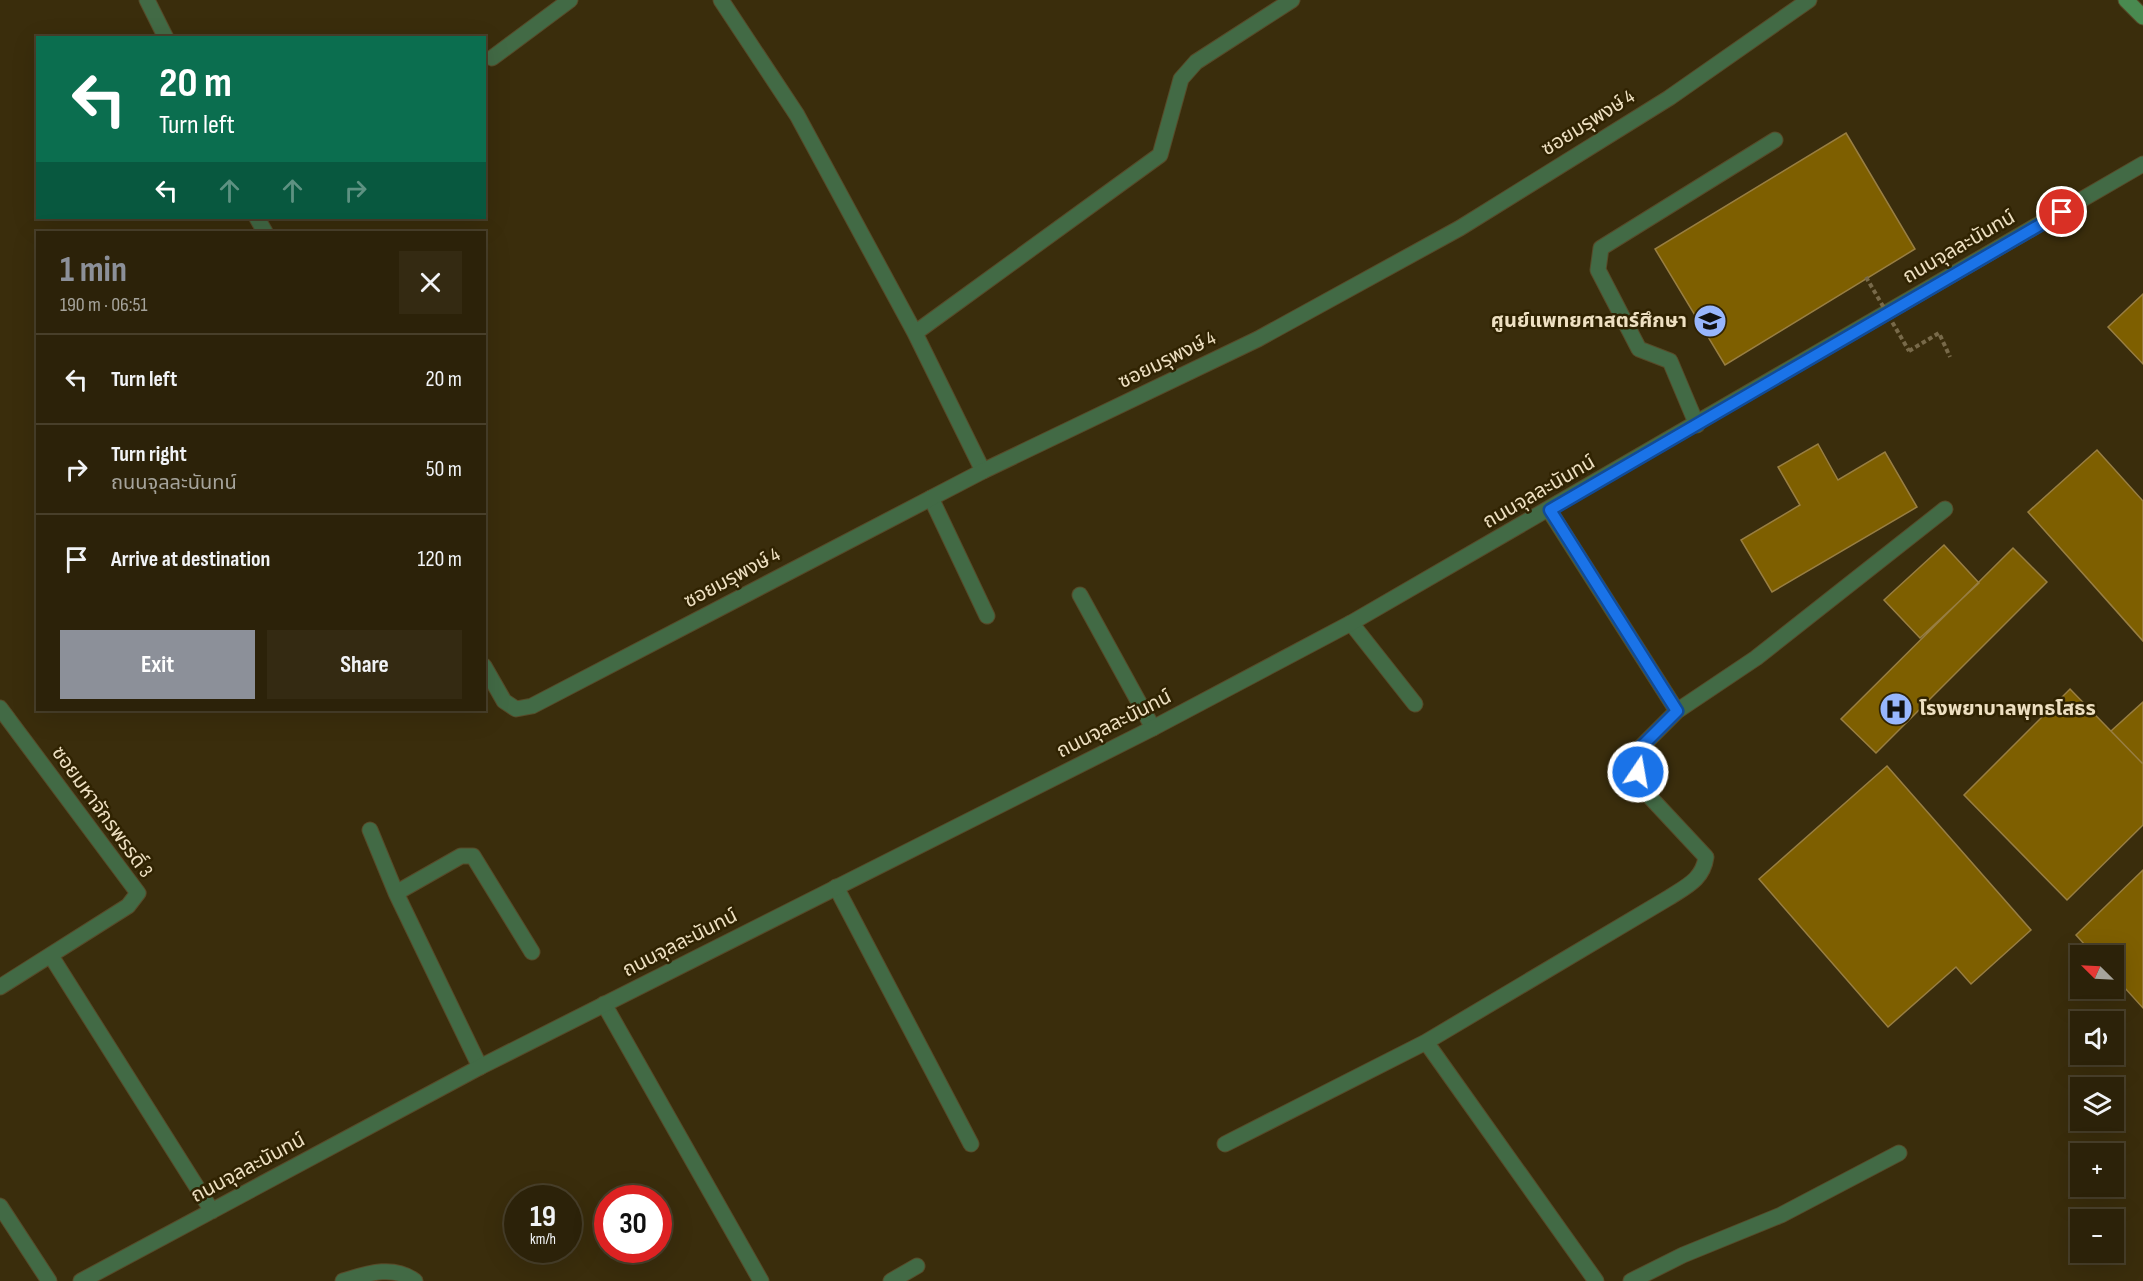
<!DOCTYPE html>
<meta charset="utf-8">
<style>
body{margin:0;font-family:"Sofia Sans Condensed","Noto Sans Thai",sans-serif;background:#342a12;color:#f1f3f6;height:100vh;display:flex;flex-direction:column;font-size:22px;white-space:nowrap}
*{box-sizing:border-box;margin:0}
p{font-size:20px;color:#a6a49c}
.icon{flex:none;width:33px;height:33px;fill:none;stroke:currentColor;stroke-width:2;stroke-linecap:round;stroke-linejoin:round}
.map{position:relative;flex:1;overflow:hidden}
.drawer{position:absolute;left:36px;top:231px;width:450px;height:480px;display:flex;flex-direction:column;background:#2c2209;border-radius:0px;box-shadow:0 6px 24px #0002,0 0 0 2px #483f2a}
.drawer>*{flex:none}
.guide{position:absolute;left:36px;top:36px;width:450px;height:183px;border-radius:0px;box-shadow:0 6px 24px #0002,0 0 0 2px #483f2a;background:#0b6e4f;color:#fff;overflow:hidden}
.needle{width:39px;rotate:294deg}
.controls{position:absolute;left:2070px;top:945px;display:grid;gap:12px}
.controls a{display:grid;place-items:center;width:54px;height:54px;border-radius:0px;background:#2c2209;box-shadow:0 6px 24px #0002,0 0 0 2px #483f2a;font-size:30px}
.speed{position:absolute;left:504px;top:1185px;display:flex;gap:12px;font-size:30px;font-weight:700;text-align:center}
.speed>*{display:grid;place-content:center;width:78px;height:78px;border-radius:50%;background:#2c2209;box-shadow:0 6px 24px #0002,0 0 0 2px #483f2a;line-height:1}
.speed small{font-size:15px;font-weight:400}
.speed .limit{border:9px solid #d22;background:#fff;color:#111}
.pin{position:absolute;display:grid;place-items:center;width:51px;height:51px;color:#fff;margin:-26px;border:3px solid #fff;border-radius:50%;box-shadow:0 2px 6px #0007}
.me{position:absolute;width:66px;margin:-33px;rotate:12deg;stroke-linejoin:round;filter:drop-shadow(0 0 4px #0008)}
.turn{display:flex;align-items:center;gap:21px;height:126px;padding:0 24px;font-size:27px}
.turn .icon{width:78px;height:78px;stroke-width:2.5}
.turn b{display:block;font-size:42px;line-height:51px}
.lanes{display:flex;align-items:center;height:57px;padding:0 24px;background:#0003;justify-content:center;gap:30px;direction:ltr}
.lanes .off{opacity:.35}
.round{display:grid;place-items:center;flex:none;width:63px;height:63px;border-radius:0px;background:#342a12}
.overview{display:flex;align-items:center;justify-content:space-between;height:102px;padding:0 24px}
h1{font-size:36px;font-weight:700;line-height:45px;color:#8c9099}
.cta{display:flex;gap:12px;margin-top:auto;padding:12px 24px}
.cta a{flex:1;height:69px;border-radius:0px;background:#8c9099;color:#fff;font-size:24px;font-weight:700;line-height:69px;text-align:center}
.cta a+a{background:#342a12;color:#f1f3f6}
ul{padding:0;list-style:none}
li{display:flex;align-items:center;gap:18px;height:90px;padding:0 24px;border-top:2px solid #483f2a}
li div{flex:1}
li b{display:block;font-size:22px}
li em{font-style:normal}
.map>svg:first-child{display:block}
</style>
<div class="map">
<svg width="2143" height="1281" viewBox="0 0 2143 1281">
<rect width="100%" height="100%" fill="#3a2d0c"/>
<path fill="#7e5f00" stroke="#987e42" stroke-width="1.5" d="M 1846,133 L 1915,249 L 1725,365 L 1655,249 Z
M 2143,294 L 2143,364 L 2108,327 Z
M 1818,444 L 1838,480 L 1885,452 L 1917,507 L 1772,592 L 1741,540 L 1800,505 L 1778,467 Z
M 2097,450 L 2143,501 L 2143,641 L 2028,512 Z
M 1944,545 L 1979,583 L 1920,638 L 1884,600 Z
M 2013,548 L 2047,582 L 1876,753 L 1841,719 Z
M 2070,689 L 2143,764 L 2143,825 L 2067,900 L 1964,795 Z
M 2143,702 L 2143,764 L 2111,731 Z
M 1887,766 L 2031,930 L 1971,984 L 1956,967 L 1888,1027 L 1759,879 Z
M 2143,870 L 2143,1008 L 2114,976 L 2114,956 L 2095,956 L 2076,935 Z"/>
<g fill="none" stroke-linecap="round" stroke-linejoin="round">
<g stroke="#574a29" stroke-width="17">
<path id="lane" d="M 721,0 L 797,115 L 915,333 L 983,471
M 492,58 L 570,0
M 915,333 L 1160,155 L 1181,79 L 1196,62 L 1292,0
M 931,498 L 987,616
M 1080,595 L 1153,728
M 1351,623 L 1415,704
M 370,830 L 396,893 L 480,1067
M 836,887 L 971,1144
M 396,893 L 461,856 L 473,856 L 532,952
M 604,1004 L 761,1281
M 343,1281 C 366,1274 393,1264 415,1281
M 891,1281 L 917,1266"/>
</g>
<g stroke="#574a29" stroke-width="17">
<path id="street" d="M 147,0 L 166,38
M 257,218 L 265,232
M 1697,425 L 1670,361 L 1639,349 L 1598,270 L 1601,248 L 1775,140
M 1549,510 L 1677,711 L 1638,750 L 1638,772 L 1650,797 L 1706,857 C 1703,879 1687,886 1670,897 L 1426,1042 L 1596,1281
M 484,666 L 504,701 L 516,709 L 532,706 L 983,471 L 1258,339 L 1460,228 L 1669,98 L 1809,0
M 0,708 L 138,893 L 128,906 L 0,987
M 1677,711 L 1756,658 L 1945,509
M 51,956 L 212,1211
M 1225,1144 L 1426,1042
M 0,1206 L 49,1281
M 81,1281 L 480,1067 L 1153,728 L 1351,623 L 2143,164
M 1631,1281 L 1683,1255 L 1781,1215 L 1899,1153"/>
</g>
<g stroke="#574a29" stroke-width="17">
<path id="secondary" d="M 2126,0 L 2143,17"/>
</g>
<path stroke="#786a4a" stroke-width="4" stroke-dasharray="4.5 3" stroke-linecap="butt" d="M 1909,351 L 1939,333 L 1950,357"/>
<use href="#lane" stroke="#426a45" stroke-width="15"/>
<use href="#street" stroke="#426a45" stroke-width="15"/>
<use href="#secondary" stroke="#498a50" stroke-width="15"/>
<path stroke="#786a4a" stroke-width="4" stroke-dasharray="4.5 3" stroke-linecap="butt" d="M 1866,277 L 1909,351"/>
</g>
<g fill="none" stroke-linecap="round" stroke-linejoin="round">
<g stroke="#114b97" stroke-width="15">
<path id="route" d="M 1638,772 L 1638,750 L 1677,711 L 1550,510 L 2062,212"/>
</g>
<use href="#route" stroke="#1a73e8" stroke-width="10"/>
</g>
<defs>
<g id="university-disc" transform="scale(1.725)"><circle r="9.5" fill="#97b6fd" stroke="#302302"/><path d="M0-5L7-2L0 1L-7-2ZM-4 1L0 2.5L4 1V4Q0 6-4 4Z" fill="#111"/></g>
<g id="hospital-disc" transform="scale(1.725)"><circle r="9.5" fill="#97b6fd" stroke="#302302"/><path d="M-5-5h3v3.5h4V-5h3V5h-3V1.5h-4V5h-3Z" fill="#111"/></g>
</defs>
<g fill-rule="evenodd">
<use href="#university-disc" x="1710" y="321"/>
<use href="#hospital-disc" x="1896" y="709"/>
</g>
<g text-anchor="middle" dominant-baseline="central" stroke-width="5" stroke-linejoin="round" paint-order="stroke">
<g font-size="20" fill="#eee0c2" stroke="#302302">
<text transform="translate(1588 123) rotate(-32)">ซอยมรุพงษ์ 4</text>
<text transform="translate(1959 247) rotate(-30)">ถนนจุลละนันทน์</text>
<text transform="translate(1167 360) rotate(-26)">ซอยมรุพงษ์ 4</text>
<text transform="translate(1539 492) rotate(-30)">ถนนจุลละนันทน์</text>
<text transform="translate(732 578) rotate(-28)">ซอยมรุพงษ์ 4</text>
<text transform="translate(1114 724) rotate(-27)">ถนนจุลละนันทน์</text>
<text transform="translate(102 812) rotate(54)">ซอยมหาจักรพรรดิ์ 3</text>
<text transform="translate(680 943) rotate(-27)">ถนนจุลละนันทน์</text>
<text transform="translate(248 1168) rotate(-28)">ถนนจุลละนันทน์</text>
</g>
<g font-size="20" font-weight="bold" fill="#eee0c2" stroke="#302302" text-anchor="end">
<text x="1687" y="321">ศูนย์แพทยศาสตร์ศึกษา</text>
<text x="1919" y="709" text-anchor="start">โรงพยาบาลพุทธโสธร</text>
</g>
</g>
</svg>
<div class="controls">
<a><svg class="needle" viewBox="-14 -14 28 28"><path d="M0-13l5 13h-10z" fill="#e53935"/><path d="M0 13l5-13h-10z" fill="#a6a49c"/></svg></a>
<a><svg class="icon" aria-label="sound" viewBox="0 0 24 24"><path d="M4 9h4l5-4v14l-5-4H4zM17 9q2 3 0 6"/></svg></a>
<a><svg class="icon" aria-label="layers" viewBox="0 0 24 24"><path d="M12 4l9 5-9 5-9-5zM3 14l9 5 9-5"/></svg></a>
<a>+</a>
<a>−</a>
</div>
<div class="speed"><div>19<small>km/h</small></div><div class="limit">30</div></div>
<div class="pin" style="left:2062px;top:212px;background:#d93025"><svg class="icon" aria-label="arrive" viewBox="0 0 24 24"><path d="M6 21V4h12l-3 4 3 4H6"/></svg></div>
<svg class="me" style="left:1638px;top:772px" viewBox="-20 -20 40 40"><circle r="17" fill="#1a73e8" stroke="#fff" stroke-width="3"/><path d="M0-11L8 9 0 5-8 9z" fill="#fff"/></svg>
<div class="guide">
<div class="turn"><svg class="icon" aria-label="left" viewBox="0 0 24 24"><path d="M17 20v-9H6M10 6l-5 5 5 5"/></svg><div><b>20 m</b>Turn left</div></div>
<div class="lanes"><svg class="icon" aria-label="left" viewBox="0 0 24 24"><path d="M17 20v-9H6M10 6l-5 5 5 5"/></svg><svg class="icon off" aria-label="ahead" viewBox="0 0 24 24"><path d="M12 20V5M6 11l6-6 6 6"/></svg><svg class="icon off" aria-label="ahead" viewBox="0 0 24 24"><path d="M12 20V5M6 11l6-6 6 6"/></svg><svg class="icon off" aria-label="right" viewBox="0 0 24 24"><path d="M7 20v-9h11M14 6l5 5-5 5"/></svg></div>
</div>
<section class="drawer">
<div class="overview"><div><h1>1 min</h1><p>190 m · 06:51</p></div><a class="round"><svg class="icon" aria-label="close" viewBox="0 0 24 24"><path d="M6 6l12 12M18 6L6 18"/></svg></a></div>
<ul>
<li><svg class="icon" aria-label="left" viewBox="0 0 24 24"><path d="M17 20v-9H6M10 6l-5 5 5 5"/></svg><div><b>Turn left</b></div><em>20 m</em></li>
<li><svg class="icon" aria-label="right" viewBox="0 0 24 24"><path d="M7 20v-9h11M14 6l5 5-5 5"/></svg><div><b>Turn right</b><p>ถนนจุลละนันทน์</p></div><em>50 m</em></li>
<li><svg class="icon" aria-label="arrive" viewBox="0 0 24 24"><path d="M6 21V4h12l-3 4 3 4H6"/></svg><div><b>Arrive at destination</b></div><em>120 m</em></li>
</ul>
<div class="cta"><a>Exit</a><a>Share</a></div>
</section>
</div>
